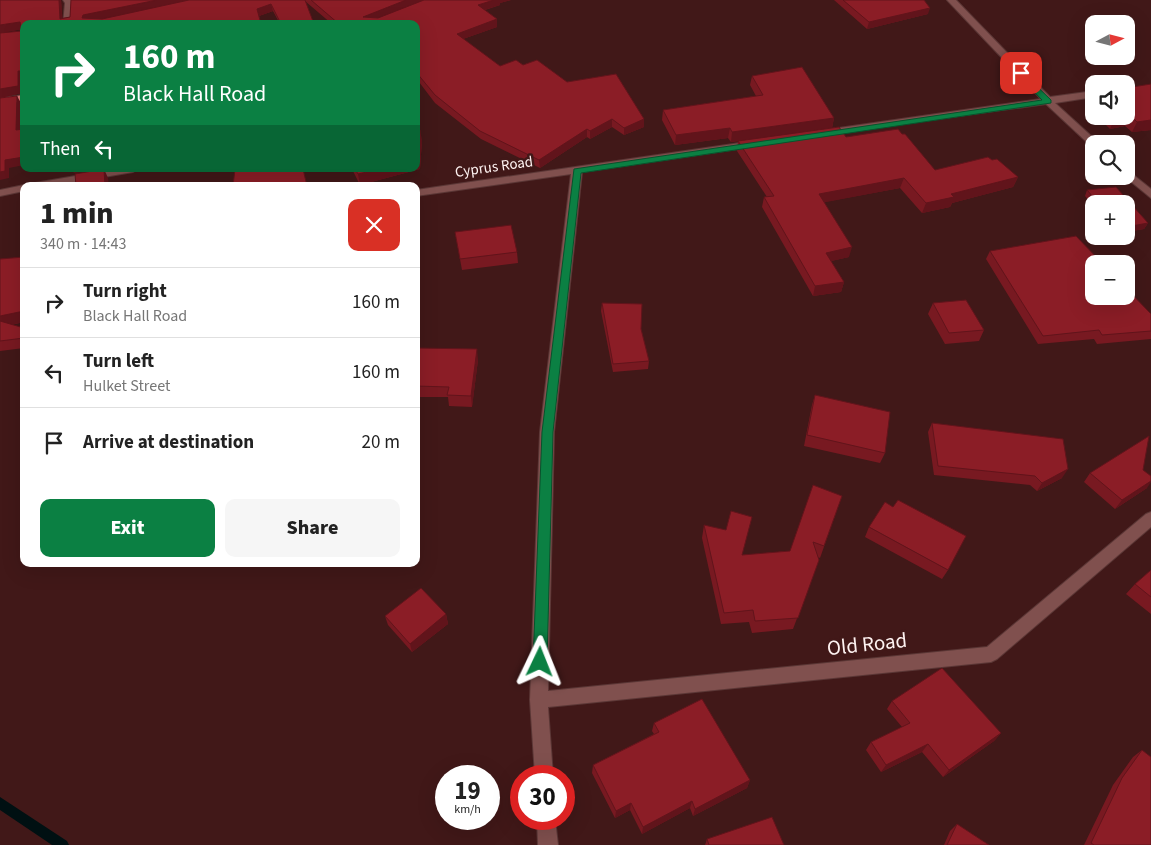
<!DOCTYPE html>
<meta charset="utf-8">
<style>
body{margin:0;font-family:"Source Sans 3",sans-serif;background:#f6f6f6;color:#222;height:100vh;display:flex;flex-direction:column;font-size:19px;white-space:nowrap}
*{box-sizing:border-box;margin:0}
p{font-size:16px;color:#767676}
.icon{flex:none;width:28px;height:28px;fill:none;stroke:currentColor;stroke-width:2;stroke-linecap:round;stroke-linejoin:round}
.map{position:relative;flex:1;overflow:hidden}
.side{position:absolute;left:20px;top:182px;width:400px;height:385px;display:flex;flex-direction:column;background:#fff;border-radius:10px;box-shadow:0 5px 20px #0002}
.side>*{flex:none}
.top-card{position:absolute;left:20px;top:20px;width:400px;height:152px;border-radius:10px;box-shadow:0 5px 20px #0002;background:#0b8043;color:#fff;overflow:hidden}
.needle{width:32px;rotate:83deg}
.controls{position:absolute;left:1085px;top:15px;display:grid;gap:10px}
.controls a{display:grid;place-items:center;width:50px;height:50px;border-radius:10px;background:#fff;box-shadow:0 5px 20px #0002;font-size:25px}
.speed{position:absolute;left:435px;top:765px;display:flex;gap:10px;font-size:25px;font-weight:700;text-align:center}
.speed>*{display:grid;place-content:center;width:65px;height:65px;border-radius:50%;background:#fff;box-shadow:0 5px 20px #0002;line-height:1}
.speed small{font-size:12px;font-weight:400}
.speed .limit{border:8px solid #d22;background:#fff;color:#111}
.pin{position:absolute;display:grid;place-items:center;width:42px;height:42px;color:#fff;margin:-21px;border-radius:10px;box-shadow:0 2px 8px #0006}
.me{position:absolute;width:55px;margin:-28px;rotate:2deg;stroke-linejoin:round;filter:drop-shadow(0 0 4px #0008)}
.turn{display:flex;align-items:center;gap:18px;height:105px;padding:0 20px;font-size:22px}
.turn .icon{width:65px;height:65px;stroke-width:2.5}
.turn b{display:block;font-size:35px;line-height:42px}
.then{display:flex;align-items:center;height:48px;padding:0 20px;background:#0003;gap:10px;font-size:19px}
.round{display:grid;place-items:center;flex:none;width:52px;height:52px;border-radius:10px;background:#f6f6f6}
.headline{display:flex;align-items:center;justify-content:space-between;height:85px;padding:0 20px}
h1{font-size:30px;font-weight:800;line-height:38px}
.cta{display:flex;gap:10px;margin-top:auto;padding:10px 20px}
.cta a{flex:1;height:58px;border-radius:10px;background:#0b8043;color:#fff;font-size:20px;font-weight:800;line-height:58px;text-align:center}
.cta a+a{background:#f6f6f6;color:#222}
ul{padding:0;list-style:none}
li{display:flex;align-items:center;gap:15px;height:70px;padding:0 20px;border-top:1px solid #e0e0e0}
li div{flex:1}
li b{display:block;font-size:19px}
li em{font-style:normal}
.map>svg:first-child{display:block}
</style>
<div class="map">
<svg width="1151" height="845" viewBox="0 0 1151 845">
<rect width="100%" height="100%" fill="#411818"/>
<g fill="none" stroke-linecap="round" stroke-linejoin="round">
<path fill="#001012" fill-rule="evenodd" d="M 0,797 L 67,841 L 69,845 L 52,845 L 0,810 Z"/>
<g stroke="#5b3736" stroke-width="2">
<path id="minor" d="M 63,0 L 71,0 L 73,3 L 71,24 L 63,24 L 65,3 Z
M 947,0 L 956,0 L 1050,97 L 1094,91 L 1094,97 L 1055,103 L 1100,144 L 1091,146 L 1046,104 L 821,135 L 820,133 L 825,130 L 1041,99 Z
M 754,141 L 759,144 L 758,146 L 582,172 L 554,432 L 548,691 L 987,647 L 1146,514 L 1151,512 L 1151,527 L 997,659 L 991,662 L 548,707 L 553,776 L 535,776 L 530,700 L 540,432 L 571,174 L 416,196 L 416,190 Z
M 116,169 L 138,169 L 133,172 L 52,186 L 30,186 L 35,183 Z
M 1126,169 L 1151,189 L 1151,198 L 1124,176 L 1126,176 Z
M 24,185 L 28,186 L 24,186 L 24,191 L 0,196 L 0,190 Z
M 537,819 L 555,819 L 558,845 L 538,845 Z"/>
</g>
<g stroke="#5b3736" stroke-width="2">
<path id="primary" d="M 24,95 L 24,101 L 0,104 L 0,98 Z"/>
</g>
<use href="#minor" fill="#80504e" fill-rule="evenodd"/>
<use href="#primary" fill="#d87674" fill-rule="evenodd"/>
</g>
<path fill="#781921" d="M 0,0 L 61,0 L 62,18 L 70,17 L 71,0 L 511,0 L 500,3 L 500,5 L 485,10 L 497,19 L 497,27 L 463,39 L 500,66 L 516,60 L 523,65 L 537,60 L 567,82 L 616,74 L 644,119 L 644,127 L 624,135 L 612,127 L 590,139 L 587,137 L 540,168 L 481,139 L 435,103 L 416,78 L 416,24 L 332,24 L 305,1 L 314,24 L 280,24 L 273,11 L 259,16 L 261,24 L 24,24 L 24,78 L 22,79 L 22,93 L 0,98 L 0,33 L 22,31 L 22,29 L 0,33 Z
M 834,0 L 924,0 L 928,14 L 867,29 Z
M 752,76 L 834,118 L 832,128 L 731,142 L 728,138 L 675,145 L 662,120 L 663,110 L 756,96 L 750,85 Z
M 1151,84 L 1151,130 L 1132,132 L 1125,126 L 1110,129 L 1097,116 L 1126,116 Z
M 1092,96 L 1094,96 L 1094,113 L 1087,107 Z
M 846,137 L 935,170 L 992,160 L 1018,177 L 1013,187 L 952,203 L 950,207 L 922,213 L 900,188 L 824,202 L 849,257 L 831,261 L 844,282 L 841,292 L 813,296 L 762,207 L 764,197 L 767,197 L 737,151 L 738,141 Z
M 422,140 L 420,169 L 360,185 L 352,169 L 416,169 Z
M 1116,187 L 1148,223 L 1144,229 L 1126,232 L 1126,204 L 1094,204 L 1094,207 L 1085,196 L 1087,190 Z
M 455,232 L 517,252 L 518,263 L 462,270 Z
M 990,251 L 1151,314 L 1151,339 L 1097,344 L 1094,339 L 1038,344 L 986,259 Z
M 24,257 L 24,322 L 11,325 L 24,328 L 24,348 L 0,351 L 0,259 Z
M 602,303 L 641,329 L 649,361 L 648,369 L 613,372 L 601,311 Z
M 933,303 L 984,330 L 979,341 L 945,344 L 928,314 Z
M 416,348 L 478,360 L 472,407 L 449,406 L 448,397 L 416,397 Z
M 815,395 L 885,453 L 880,463 L 804,446 L 812,405 Z
M 932,423 L 1062,478 L 1037,491 L 1030,485 L 934,475 L 928,432 Z
M 1143,470 L 1147,488 L 1115,509 L 1084,482 L 1090,473 Z
M 842,496 L 820,558 L 818,557 L 819,560 L 793,629 L 752,633 L 749,622 L 721,624 L 702,538 L 704,525 L 742,555 L 790,551 Z
M 869,527 L 948,570 L 942,579 L 865,537 Z
M 1151,570 L 1151,614 L 1126,594 L 1135,584 Z
M 446,614 L 448,624 L 412,652 L 388,625 L 385,616 Z
M 892,701 L 1001,733 L 994,741 L 943,777 L 922,752 L 881,772 L 866,750 L 871,742 L 902,727 L 887,709 Z
M 654,723 L 750,780 L 747,788 L 693,816 L 690,808 L 642,834 L 630,810 L 615,818 L 592,773 L 593,765 L 654,734 L 652,731 Z
M 1142,750 L 1151,845 L 1084,845 L 1113,785 L 1133,757 Z
M 957,824 L 989,845 L 944,845 L 950,831 Z
M 707,839 L 784,845 L 705,845 Z"/>
<path fill="#61141b" d="M 59,0 L 61,0 L 63,24 L 60,19 Z
M 157,0 L 196,0 L 85,24 L 82,18 L 83,15 Z
M 406,0 L 425,0 L 366,24 L 363,17 Z
M 494,0 L 511,0 L 500,3 L 500,5 L 478,12 L 478,5 Z
M 271,4 L 273,11 L 259,16 L 257,9 Z
M 930,8 L 928,14 L 867,29 L 869,22 Z
M 497,19 L 497,27 L 457,41 L 457,34 Z
M 20,22 L 24,29 L 0,33 L 0,25 Z
M 18,71 L 24,71 L 24,78 L 22,79 L 22,93 L 0,98 L 0,89 Z
M 17,96 L 21,103 L 20,138 L 16,130 Z
M 1131,116 L 1125,126 L 1110,129 L 1115,118 Z
M 834,118 L 832,128 L 731,142 L 732,132 Z
M 612,119 L 612,127 L 590,139 L 590,131 Z
M 644,119 L 644,127 L 624,135 L 624,128 Z
M 1151,120 L 1151,130 L 1132,132 L 1137,122 Z
M 730,128 L 728,138 L 675,145 L 676,135 Z
M 587,129 L 587,137 L 540,168 L 539,160 Z
M 420,130 L 422,140 L 420,169 L 360,185 L 358,174 L 380,169 L 416,169 L 416,159 Z
M 24,157 L 24,165 L 9,168 L 9,178 L 0,180 L 0,172 L 5,160 Z
M 71,169 L 106,169 L 104,169 L 108,178 L 109,186 L 105,186 L 104,169 L 74,173 Z
M 1018,177 L 1013,187 L 952,203 L 950,207 L 922,213 L 926,203 L 951,194 Z
M 904,178 L 900,188 L 816,204 L 819,194 Z
M 1148,223 L 1144,229 L 1126,232 L 1126,227 Z
M 852,247 L 849,257 L 823,263 L 826,253 Z
M 844,282 L 841,292 L 813,296 L 815,286 Z
M 24,311 L 24,322 L 0,327 L 0,316 Z
M 477,349 L 478,360 L 472,407 L 471,396 Z
M 1068,469 L 1062,478 L 1037,491 L 1042,483 Z
M 1151,481 L 1151,482 L 1147,488 L 1115,509 L 1122,500 Z
M 446,614 L 448,624 L 412,652 L 410,644 Z
M 1001,733 L 994,741 L 943,777 L 949,770 Z
M 928,744 L 922,752 L 881,772 L 886,765 Z
M 750,780 L 747,788 L 693,816 L 695,809 Z
M 692,801 L 690,808 L 642,834 L 643,827 Z
M 631,803 L 630,810 L 615,818 L 616,811 Z"/>
<path fill="#8b1d26" stroke="#61141b" d="M 0,0 L 59,0 L 60,19 L 70,17 L 71,0 L 157,0 L 83,15 L 82,18 L 102,19 L 189,0 L 305,0 L 314,24 L 281,24 L 271,4 L 257,9 L 261,24 L 24,24 L 24,71 L 18,71 L 18,86 L 0,89 L 0,33 L 22,31 L 20,22 L 0,25 Z
M 311,0 L 406,0 L 363,17 L 378,18 L 424,0 L 494,0 L 478,5 L 497,19 L 457,34 L 500,66 L 516,60 L 523,65 L 537,60 L 567,82 L 616,74 L 644,119 L 624,128 L 612,119 L 590,131 L 587,129 L 539,160 L 480,131 L 435,95 L 416,72 L 416,24 L 339,24 Z
M 843,0 L 924,0 L 930,8 L 869,22 Z
M 802,67 L 834,118 L 732,132 L 730,128 L 676,135 L 663,110 L 763,95 L 752,76 Z
M 1151,84 L 1151,120 L 1137,122 L 1131,116 L 1115,118 L 1114,116 L 1126,116 L 1126,88 Z
M 17,96 L 16,130 L 24,129 L 24,157 L 5,160 L 5,171 L 0,172 L 0,98 Z
M 839,127 L 846,137 L 898,129 L 902,134 L 905,134 L 935,170 L 988,157 L 992,160 L 997,159 L 1018,177 L 951,194 L 954,197 L 926,203 L 904,178 L 819,194 L 852,247 L 826,253 L 844,282 L 815,286 L 764,197 L 774,196 L 738,141 Z
M 420,130 L 418,159 L 416,159 L 416,131 Z
M 104,169 L 105,186 L 76,186 L 75,174 Z
M 235,169 L 303,169 L 307,186 L 233,186 Z
M 355,169 L 380,169 L 358,174 Z
M 1116,187 L 1148,223 L 1126,227 L 1126,204 L 1099,204 L 1087,190 Z
M 511,225 L 517,252 L 460,259 L 455,232 Z
M 1076,236 L 1103,264 L 1094,264 L 1094,296 L 1126,296 L 1126,288 L 1151,314 L 1151,331 L 1102,335 L 1099,330 L 1043,336 L 990,251 Z
M 24,257 L 24,311 L 0,316 L 0,259 Z
M 966,300 L 984,330 L 949,333 L 933,303 Z
M 602,303 L 642,304 L 641,329 L 649,361 L 613,364 Z
M 0,321 L 24,328 L 24,338 L 0,341 Z
M 416,348 L 477,349 L 471,396 L 447,395 L 449,387 L 416,386 Z
M 815,395 L 890,412 L 885,453 L 807,435 Z
M 932,423 L 1063,439 L 1068,469 L 1042,483 L 1035,476 L 938,466 Z
M 1149,436 L 1143,470 L 1151,476 L 1151,481 L 1122,500 L 1090,473 Z
M 813,485 L 842,496 L 824,546 L 813,542 L 819,560 L 798,618 L 755,621 L 753,610 L 724,613 L 704,525 L 726,530 L 731,511 L 752,517 L 742,555 L 790,551 Z
M 898,500 L 966,536 L 948,570 L 869,527 L 885,502 L 893,507 Z
M 1151,570 L 1151,597 L 1135,584 Z
M 421,588 L 446,614 L 410,644 L 385,616 Z
M 942,668 L 1001,733 L 949,770 L 928,744 L 886,765 L 871,742 L 910,723 L 892,701 Z
M 702,699 L 750,780 L 695,809 L 692,801 L 643,827 L 631,803 L 616,811 L 593,765 L 659,732 L 654,723 Z
M 1142,750 L 1151,757 L 1151,845 L 1094,845 L 1091,843 L 1122,778 Z
M 772,817 L 784,845 L 709,845 L 707,839 Z
M 957,824 L 989,845 L 947,845 Z"/>
<path fill="#0b8043" stroke="#07532c" d="M 1021,71 L 1051,100 L 1051,103 L 581,173 L 553,432 L 547,662 L 545,667 L 540,668 L 535,667 L 533,662 L 542,432 L 574,169 L 1042,100 L 1018,75 L 1017,73 Z"/>
<g text-anchor="middle" dominant-baseline="central" stroke-width="5" stroke-linejoin="round" paint-order="stroke">
<g font-size="15" fill="#fef2f1" stroke="#411818">
<text transform="translate(494 167) rotate(-8)">Cyprus Road</text>
</g>
<g font-size="21" fill="#fef2f1" stroke="#411818">
<text transform="translate(867 644) rotate(-6)">Old Road</text>
</g>
</g>
</svg>
<div class="controls">
<a><svg class="needle" viewBox="-14 -14 28 28"><path d="M0-13l5 13h-10z" fill="#e53935"/><path d="M0 13l5-13h-10z" fill="#767676"/></svg></a>
<a><svg class="icon" aria-label="sound" viewBox="0 0 24 24"><path d="M4 9h4l5-4v14l-5-4H4zM17 9q2 3 0 6"/></svg></a>
<a><svg class="icon" aria-label="search" viewBox="0 0 24 24"><circle cx="10" cy="10" r="6"/><path d="M15 15l6 6"/></svg></a>
<a>+</a>
<a>−</a>
</div>
<div class="speed"><div>19<small>km/h</small></div><div class="limit">30</div></div>
<div class="pin" style="left:1021px;top:73px;background:#d93025"><svg class="icon" aria-label="arrive" viewBox="0 0 24 24"><path d="M6 21V4h12l-3 4 3 4H6"/></svg></div>
<svg class="me" style="left:540px;top:662px" viewBox="-20 -20 40 40"><path d="M0-17L14 15 0 8-14 15z" fill="#0b8043" stroke="#fff" stroke-width="4"/></svg>
<div class="top-card">
<div class="turn"><svg class="icon" aria-label="right" viewBox="0 0 24 24"><path d="M7 20v-9h11M14 6l5 5-5 5"/></svg><div><b>160 m</b>Black Hall Road</div></div>
<div class="then">Then<svg class="icon" aria-label="left" viewBox="0 0 24 24"><path d="M17 20v-9H6M10 6l-5 5 5 5"/></svg></div>
</div>
<section class="side">
<div class="headline"><div><h1>1 min</h1><p>340 m · 14:43</p></div><a class="round" style="background:#d93025;color:#fff"><svg class="icon" aria-label="close" viewBox="0 0 24 24"><path d="M6 6l12 12M18 6L6 18"/></svg></a></div>
<ul>
<li><svg class="icon" aria-label="right" viewBox="0 0 24 24"><path d="M7 20v-9h11M14 6l5 5-5 5"/></svg><div><b>Turn right</b><p>Black Hall Road</p></div><em>160 m</em></li>
<li><svg class="icon" aria-label="left" viewBox="0 0 24 24"><path d="M17 20v-9H6M10 6l-5 5 5 5"/></svg><div><b>Turn left</b><p>Hulket Street</p></div><em>160 m</em></li>
<li><svg class="icon" aria-label="arrive" viewBox="0 0 24 24"><path d="M6 21V4h12l-3 4 3 4H6"/></svg><div><b>Arrive at destination</b></div><em>20 m</em></li>
</ul>
<div class="cta"><a>Exit</a><a>Share</a></div>
</section>
</div>
